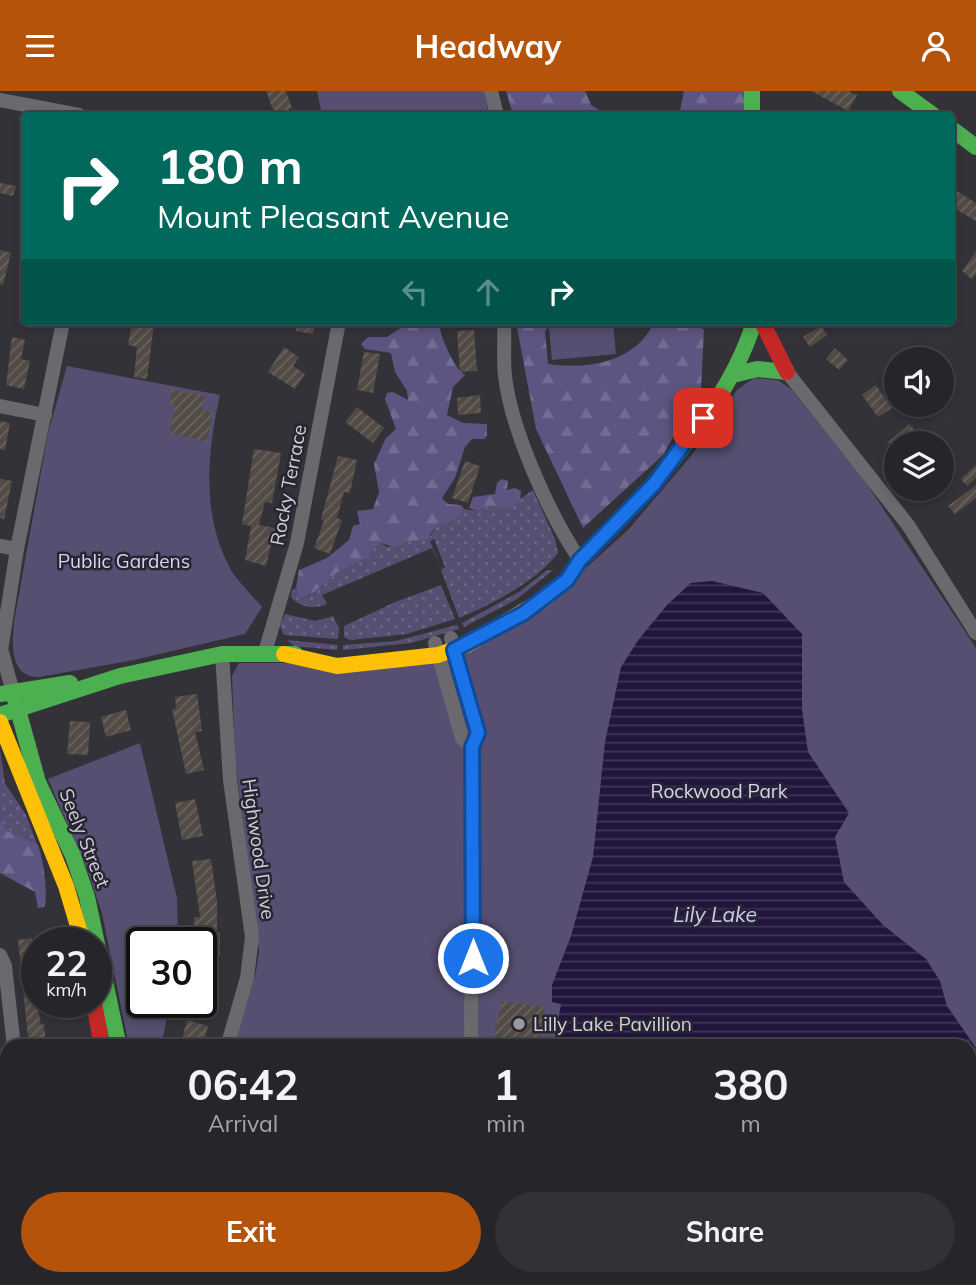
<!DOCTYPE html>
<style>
body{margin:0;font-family:Mulish,sans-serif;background:#323236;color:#f1f3f6;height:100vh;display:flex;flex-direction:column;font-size:26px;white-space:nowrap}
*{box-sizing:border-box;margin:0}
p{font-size:23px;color:#a4a5a8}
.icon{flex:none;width:38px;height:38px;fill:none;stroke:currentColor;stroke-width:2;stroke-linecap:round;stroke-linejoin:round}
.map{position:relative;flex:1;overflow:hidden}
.drawer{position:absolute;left:0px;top:948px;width:976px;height:247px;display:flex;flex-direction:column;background:#26262a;border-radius:21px 21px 0 0;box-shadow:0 4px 10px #0003,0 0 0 2px #424347}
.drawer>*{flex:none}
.banner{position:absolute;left:21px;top:21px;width:934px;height:214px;border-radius:7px;box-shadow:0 4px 10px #0003,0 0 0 2px #424347;background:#00695c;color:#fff;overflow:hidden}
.controls{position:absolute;left:884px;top:256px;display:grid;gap:14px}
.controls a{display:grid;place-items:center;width:70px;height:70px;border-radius:50%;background:#26262a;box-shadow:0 4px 10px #0003,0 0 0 2px #424347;font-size:35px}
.speed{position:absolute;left:21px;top:836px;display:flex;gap:14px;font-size:35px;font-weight:700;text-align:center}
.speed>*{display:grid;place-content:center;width:91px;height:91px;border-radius:50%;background:#26262a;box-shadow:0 4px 10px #0003,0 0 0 2px #424347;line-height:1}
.speed small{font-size:18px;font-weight:400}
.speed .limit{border:4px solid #111;border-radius:10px;background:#fff;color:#111}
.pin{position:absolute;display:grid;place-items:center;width:60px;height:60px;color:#fff;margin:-30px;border-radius:14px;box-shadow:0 4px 10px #0006}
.me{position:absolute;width:77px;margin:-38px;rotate:0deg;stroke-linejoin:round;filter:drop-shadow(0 0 5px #0008)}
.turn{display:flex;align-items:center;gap:24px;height:147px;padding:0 21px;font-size:32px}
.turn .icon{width:91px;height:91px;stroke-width:2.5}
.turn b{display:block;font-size:49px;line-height:60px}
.lanes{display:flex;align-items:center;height:66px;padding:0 21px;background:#0003;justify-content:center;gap:35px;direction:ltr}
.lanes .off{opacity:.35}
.eta{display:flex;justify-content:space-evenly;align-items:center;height:119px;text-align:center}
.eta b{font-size:42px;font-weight:700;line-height:49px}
.primary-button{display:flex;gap:14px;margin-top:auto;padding:14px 21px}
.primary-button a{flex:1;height:80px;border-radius:42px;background:#b45309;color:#fff;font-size:28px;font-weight:700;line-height:80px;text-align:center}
.primary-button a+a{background:#323236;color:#f1f3f6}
header{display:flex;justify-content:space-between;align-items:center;height:91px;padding:0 21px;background:#b45309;color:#fff;font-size:32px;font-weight:700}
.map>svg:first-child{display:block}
</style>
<header><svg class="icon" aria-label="menu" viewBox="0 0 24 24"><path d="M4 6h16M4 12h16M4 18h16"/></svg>Headway<svg class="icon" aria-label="person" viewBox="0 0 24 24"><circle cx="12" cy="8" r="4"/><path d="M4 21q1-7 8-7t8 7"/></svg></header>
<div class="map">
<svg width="976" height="1194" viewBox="0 0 976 1194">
<defs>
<pattern id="grass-dots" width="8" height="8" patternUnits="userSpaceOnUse" patternTransform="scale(1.75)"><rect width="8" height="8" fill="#564f71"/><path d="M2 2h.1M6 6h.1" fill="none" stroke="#6d6785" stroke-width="1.8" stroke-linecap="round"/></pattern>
<pattern id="forest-firs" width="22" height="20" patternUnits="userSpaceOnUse" patternTransform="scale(1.75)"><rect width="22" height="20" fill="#5d5481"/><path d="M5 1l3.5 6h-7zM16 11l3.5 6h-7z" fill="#736c92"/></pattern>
<pattern id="water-rules" width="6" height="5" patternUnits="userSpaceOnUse" patternTransform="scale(1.75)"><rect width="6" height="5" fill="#22153d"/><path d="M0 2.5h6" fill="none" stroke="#413658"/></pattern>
<pattern id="building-hatch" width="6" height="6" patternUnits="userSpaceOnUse" patternTransform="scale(1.75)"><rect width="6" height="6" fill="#524b45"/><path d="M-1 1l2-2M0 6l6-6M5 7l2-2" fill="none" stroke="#6a645f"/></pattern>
</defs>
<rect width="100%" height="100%" fill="#333238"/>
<path fill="url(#grass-dots)" d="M 533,399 L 555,448 L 558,462 C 536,491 492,513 459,527 L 441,479 L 445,476 L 434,448 L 430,450 L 440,475 L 432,457 L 322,504 L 327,513 C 315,518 300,517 291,506 L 292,499 L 296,497 L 299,508 L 314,501 L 338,481 L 365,468 L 380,452 L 387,456 L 431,445 L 435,436 L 453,428 L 464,418 L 477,420 L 490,415 L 505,419 Z
M 547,479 L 552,480 L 517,508 L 464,536 L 462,532 L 519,501 Z
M 441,494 L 455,528 L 407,543 L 350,549 L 344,546 L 344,535 L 393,512 Z
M 285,523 L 316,530 L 333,525 L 339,537 L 338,548 L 284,544 L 280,535 Z
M 457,534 L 459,538 L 411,552 L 343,559 L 343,554 L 396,550 Z
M 287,549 L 338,554 L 337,559 L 294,555 Z
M 0,659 L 5,692 L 26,724 L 37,753 L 7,740 L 0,727 Z"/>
<path fill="url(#forest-firs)" d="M 506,0 L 585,0 L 591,14 L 608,24 L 513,24 Z
M 684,0 L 744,0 L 744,24 L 679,24 Z
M 412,231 L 439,231 C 439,243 454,278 465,284 L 453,296 L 447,324 L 463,332 L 487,333 L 487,345 L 484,348 L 472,348 L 465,356 L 455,387 L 442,407 L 448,413 L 461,414 L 464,418 L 459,426 L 435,436 L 427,449 L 410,450 L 395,456 L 380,452 L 365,468 L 338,481 L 314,501 L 299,508 L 296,497 L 299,479 L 327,467 L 349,449 L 353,435 L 360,433 L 357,420 L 373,418 L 379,401 L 374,373 L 386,347 L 396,338 L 385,308 L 387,302 L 393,301 L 408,309 L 407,300 L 395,281 L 391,262 L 365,258 L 361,253 L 368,246 L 387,246 L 402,236 L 409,236 Z
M 516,231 L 554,231 L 545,240 L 548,273 C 587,279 637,271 654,231 L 695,231 L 704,239 L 701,297 L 663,364 L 583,437 L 536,338 Z
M 502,388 L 508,390 L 507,399 L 515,397 L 521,400 L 520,410 L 505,419 L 490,415 L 477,420 L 469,417 L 473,406 L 495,403 L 497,392 Z
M 0,727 L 7,740 L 37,753 C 43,763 49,805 44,816 L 38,817 L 35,801 L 0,782 Z"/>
<path fill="#564f71" d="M 317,0 L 484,0 L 489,24 L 322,24 Z
M 613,231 L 616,263 L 552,269 L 549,237 Z
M 67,275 L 220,304 C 207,362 201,424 231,479 C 239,492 252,504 262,516 L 245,543 L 134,569 L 39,586 C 9,586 12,552 14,531 L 48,342 Z
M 754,287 L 778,289 L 792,299 L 866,392 L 976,557 L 976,1194 L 153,1194 L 153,1188 L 970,1188 L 970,956 L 234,955 L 256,881 L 259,859 L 235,667 L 232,585 L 239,572 L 410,572 L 559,501 L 628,439 L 691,365 L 737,299 Z
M 140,652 L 177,807 L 178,852 L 142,852 L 142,912 L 170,912 L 161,955 L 129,955 L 102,822 L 88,781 L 48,688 Z"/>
<path fill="url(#water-rules)" d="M 712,490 L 763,502 L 802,543 L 802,618 L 808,661 L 849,722 L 835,746 L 844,791 L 883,834 L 926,868 L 940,890 L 947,915 L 976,957 L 976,1056 L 970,1057 L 970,956 L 544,955 L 546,947 L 555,947 L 561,913 L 552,911 L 552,894 L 571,845 L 593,766 L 605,651 L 621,576 L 639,548 L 668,513 L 691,492 Z
M 487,1188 L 927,1188 L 927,1194 L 486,1194 Z"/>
<path fill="url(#building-hatch)" d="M 266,0 L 286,0 L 292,17 L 275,24 Z
M 811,0 L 848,0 L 857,4 L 848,20 Z
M 0,92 L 16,95 L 13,105 L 0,102 Z
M 952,97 L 976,112 L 976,130 L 952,116 Z
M 0,159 L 11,162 L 3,194 L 0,193 Z
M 976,160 L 976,183 L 972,188 L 962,180 Z
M 132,231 L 154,232 L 147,288 L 134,286 L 137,256 L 128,254 Z
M 297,231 L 315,231 L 313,243 L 296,240 Z
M 821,235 L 827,244 L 810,256 L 803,246 Z
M 474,239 L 477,280 L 460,281 L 457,240 Z
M 12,246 L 25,249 L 21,268 L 30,270 L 24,298 L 6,294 Z
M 284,256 L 299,266 L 293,275 L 305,283 L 295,298 L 268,281 Z
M 835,257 L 848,269 L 839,279 L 826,268 Z
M 364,261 L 380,263 L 373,302 L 357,299 Z
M 876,294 L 892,317 L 878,326 L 862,304 Z
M 172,299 L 205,305 L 202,320 L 213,322 L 207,351 L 170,342 L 175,314 L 170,313 Z
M 480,304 L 481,322 L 458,324 L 457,307 Z
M 357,316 L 384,337 L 373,352 L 345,331 Z
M 0,330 L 10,332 L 5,359 L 0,358 Z
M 909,333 L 919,344 L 910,352 L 887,352 Z
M 254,358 L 281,362 L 272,412 L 265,411 L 259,434 L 275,437 L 266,475 L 245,469 L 251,435 L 242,433 Z
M 338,365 L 357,369 L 350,402 L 344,401 L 337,427 L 342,429 L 330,463 L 314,457 L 324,430 L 321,428 Z
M 465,370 L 480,375 L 468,412 L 452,407 Z
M 976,374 L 976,387 L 967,395 L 961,388 Z
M 0,388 L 12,390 L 4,428 L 0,427 Z
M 976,394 L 976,407 L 955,423 L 948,415 Z
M 197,603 L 202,640 L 195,641 L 204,679 L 186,683 L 172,618 L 176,618 L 175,606 Z
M 126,619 L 131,639 L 106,646 L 101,626 Z
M 70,630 L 90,631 L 88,664 L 67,663 Z
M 195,708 L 203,745 L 182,749 L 175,712 Z
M 211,768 L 217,811 L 217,841 L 220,842 L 220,864 L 211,864 L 208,895 L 216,896 L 214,912 L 201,910 L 201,852 L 194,846 L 194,826 L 200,826 L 192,770 Z
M 32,847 L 37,912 L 41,934 L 44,933 L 46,956 L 29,956 L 18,849 Z
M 502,910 L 545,916 L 539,956 L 495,956 L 495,939 Z
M 187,929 L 208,935 L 203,956 L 180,956 Z"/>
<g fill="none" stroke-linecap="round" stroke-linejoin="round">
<path stroke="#6a696e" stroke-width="14" d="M 491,0 L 497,24
M 0,9 L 79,24
M 504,231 C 505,249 503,267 505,285 C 511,339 550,425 580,469
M 787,281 L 908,434 L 976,542
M 0,315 L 45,324
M 0,455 L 17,458
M 435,552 L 462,647 L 472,656 L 478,642 L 451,547
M 1,558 L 13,601
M 265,561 L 297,452 L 339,231
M 222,563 L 230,689 L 252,846 L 247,887 L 227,956
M 0,566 L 17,458 L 63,231
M 0,864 L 5,875 L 14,956
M 471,956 L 472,656
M 0,1092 L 7,1086
M 460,1194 L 461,1188"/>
<path stroke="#4caf50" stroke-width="16" d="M 752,0 L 752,24
M 900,0 L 933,24
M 952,38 L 976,56
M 733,284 L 757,278 L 787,281
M 642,406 C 686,354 734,297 754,231
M 13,601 L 38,691 L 73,765 L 87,806 L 119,956
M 0,603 L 70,592
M 0,624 L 120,585 L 222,563 L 295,563
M 127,1188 L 127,1194
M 142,1188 L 142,1194"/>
<path stroke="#ffc107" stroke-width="16" d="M 284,563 L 337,575 L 438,564 L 467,554 L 544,508 L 567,489 L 580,469 L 642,406
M 0,631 L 66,795 L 83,852"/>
<path stroke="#c62828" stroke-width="16" d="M 762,231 L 787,281
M 94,912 L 102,956"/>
</g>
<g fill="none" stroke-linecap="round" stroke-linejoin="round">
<g stroke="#114b97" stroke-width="18">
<path id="route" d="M 473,867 L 472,656 L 478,642 L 454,559 L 524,522 L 567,489 L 580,469 L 654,393 L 703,327"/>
</g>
<use href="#route" stroke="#1a73e8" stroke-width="12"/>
</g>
<circle fill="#9a99a1" stroke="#272531" stroke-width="2.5" cx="519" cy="933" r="7"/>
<g text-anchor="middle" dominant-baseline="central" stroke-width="5" stroke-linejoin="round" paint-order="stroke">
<g font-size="19" fill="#d2d0d9" stroke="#272531">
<text transform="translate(288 394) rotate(-79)">Rocky Terrace</text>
<text transform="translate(85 747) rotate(68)">Seely Street</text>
<text transform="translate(259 758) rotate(82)">Highwood Drive</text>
</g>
<g font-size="19" fill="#d8d3f3" stroke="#272531">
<text x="124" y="470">Public Gardens</text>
<text x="719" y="700">Rockwood Park</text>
</g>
<g font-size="19" fill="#d2d0d9" stroke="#272531" text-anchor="start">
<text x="533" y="933">Lilly Lake Pavillion</text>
</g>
<g font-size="21" font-style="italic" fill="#cfc7f6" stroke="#272531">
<text x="715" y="823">Lily Lake</text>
</g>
</g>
</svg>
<div class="controls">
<a><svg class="icon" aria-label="sound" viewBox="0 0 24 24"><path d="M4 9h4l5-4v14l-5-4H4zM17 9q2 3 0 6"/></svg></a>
<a><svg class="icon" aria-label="layers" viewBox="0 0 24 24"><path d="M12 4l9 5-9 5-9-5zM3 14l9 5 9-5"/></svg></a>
</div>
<div class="speed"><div>22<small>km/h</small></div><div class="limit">30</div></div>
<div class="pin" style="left:703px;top:327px;background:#d93025"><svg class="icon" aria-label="arrive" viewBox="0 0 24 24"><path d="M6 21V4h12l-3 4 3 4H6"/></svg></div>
<svg class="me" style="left:473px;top:867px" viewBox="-20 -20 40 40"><circle r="17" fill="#1a73e8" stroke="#fff" stroke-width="3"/><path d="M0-11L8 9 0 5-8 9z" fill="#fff"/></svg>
<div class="banner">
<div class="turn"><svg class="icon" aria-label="right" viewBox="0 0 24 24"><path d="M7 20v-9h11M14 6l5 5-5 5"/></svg><div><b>180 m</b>Mount Pleasant Avenue</div></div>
<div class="lanes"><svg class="icon off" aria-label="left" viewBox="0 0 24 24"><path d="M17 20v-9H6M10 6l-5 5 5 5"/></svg><svg class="icon off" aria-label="ahead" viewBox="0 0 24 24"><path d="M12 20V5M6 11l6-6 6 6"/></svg><svg class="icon" aria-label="right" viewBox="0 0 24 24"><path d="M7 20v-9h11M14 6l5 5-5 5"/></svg></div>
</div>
<section class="drawer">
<div class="eta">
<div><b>06:42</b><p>Arrival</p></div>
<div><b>1</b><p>min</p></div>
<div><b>380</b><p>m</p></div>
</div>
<div class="primary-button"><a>Exit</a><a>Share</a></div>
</section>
</div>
